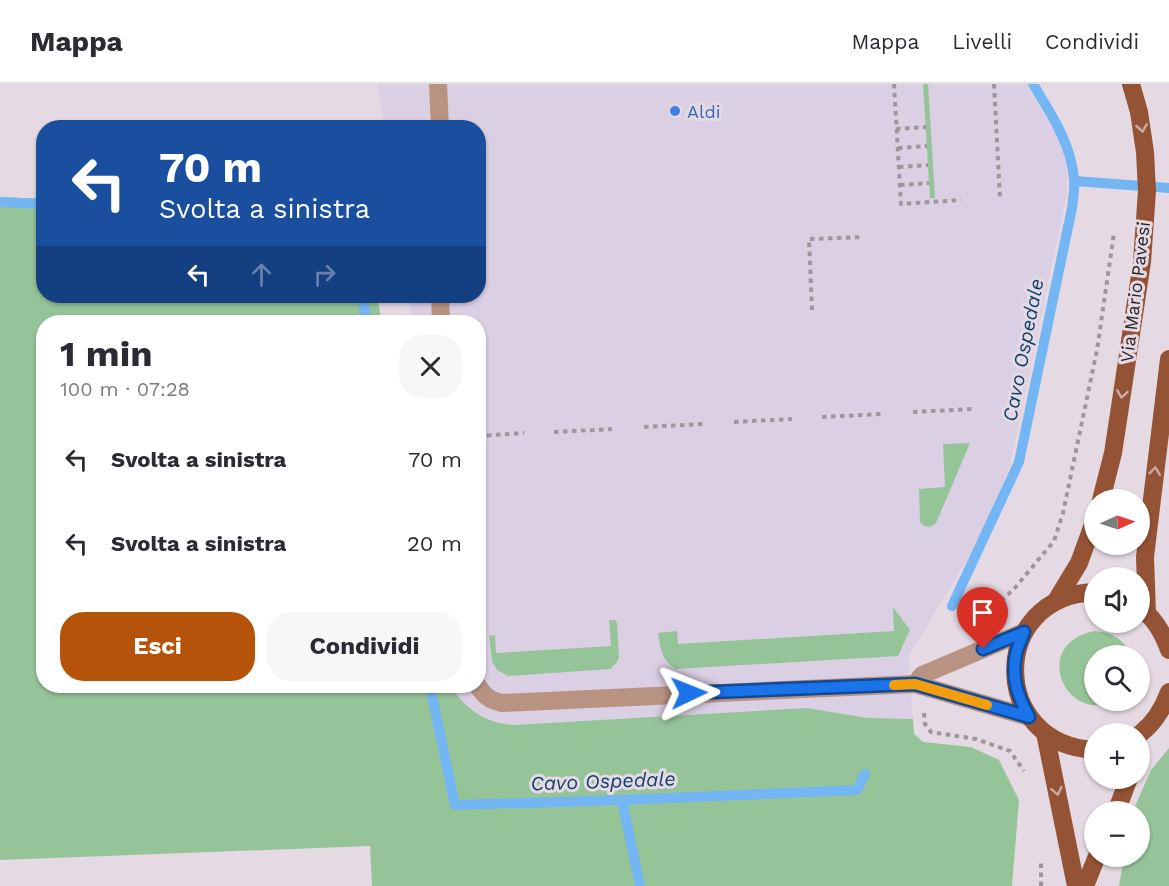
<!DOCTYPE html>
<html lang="it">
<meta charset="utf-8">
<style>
body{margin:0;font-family:"Work Sans",sans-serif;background:#f7f7f7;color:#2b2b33;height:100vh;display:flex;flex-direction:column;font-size:22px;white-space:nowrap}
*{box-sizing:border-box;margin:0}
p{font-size:20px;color:#7c7c81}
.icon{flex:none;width:33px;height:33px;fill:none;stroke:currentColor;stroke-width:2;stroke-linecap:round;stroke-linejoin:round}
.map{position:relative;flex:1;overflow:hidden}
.sheet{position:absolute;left:36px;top:231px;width:450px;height:378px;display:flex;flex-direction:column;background:#fff;border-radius:24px;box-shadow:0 2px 4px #0004}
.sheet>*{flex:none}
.top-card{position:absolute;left:36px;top:36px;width:450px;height:183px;border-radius:24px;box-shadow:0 2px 4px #0004;background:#1a4fa0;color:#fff;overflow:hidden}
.needle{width:39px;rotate:87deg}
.controls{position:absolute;left:1084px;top:405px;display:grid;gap:12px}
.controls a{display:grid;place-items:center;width:66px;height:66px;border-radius:50%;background:#fff;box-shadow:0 2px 4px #0004;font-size:30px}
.pin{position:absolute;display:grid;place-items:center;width:51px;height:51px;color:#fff;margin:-62px -26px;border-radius:50% 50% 50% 0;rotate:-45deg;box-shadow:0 0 6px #0007}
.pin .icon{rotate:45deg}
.me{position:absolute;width:66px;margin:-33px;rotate:88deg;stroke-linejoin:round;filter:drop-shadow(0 0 4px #0008)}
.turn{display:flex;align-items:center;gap:21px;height:126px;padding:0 24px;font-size:27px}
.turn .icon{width:78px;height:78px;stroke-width:2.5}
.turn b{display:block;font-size:42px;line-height:51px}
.lanes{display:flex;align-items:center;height:57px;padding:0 24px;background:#0003;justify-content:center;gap:30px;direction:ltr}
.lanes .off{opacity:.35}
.round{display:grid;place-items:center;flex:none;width:63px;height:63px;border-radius:24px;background:#f7f7f7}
.overview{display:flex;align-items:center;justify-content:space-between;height:102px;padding:0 24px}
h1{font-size:36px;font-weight:700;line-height:45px}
.button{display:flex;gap:12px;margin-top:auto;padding:12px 24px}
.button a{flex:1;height:69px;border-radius:24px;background:#b45309;color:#fff;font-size:24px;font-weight:700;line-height:69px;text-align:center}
.button a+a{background:#f7f7f7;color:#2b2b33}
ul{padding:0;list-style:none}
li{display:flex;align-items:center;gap:18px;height:84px;padding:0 24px}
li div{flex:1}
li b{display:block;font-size:22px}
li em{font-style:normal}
header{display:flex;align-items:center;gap:36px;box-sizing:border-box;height:84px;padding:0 30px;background:#fff;border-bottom:2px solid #e1e1e2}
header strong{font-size:28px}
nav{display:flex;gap:33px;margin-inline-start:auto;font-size:21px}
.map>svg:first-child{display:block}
</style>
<header>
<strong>Mappa</strong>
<nav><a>Mappa</a><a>Livelli</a><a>Condividi</a></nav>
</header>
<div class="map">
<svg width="1169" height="802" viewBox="0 0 1169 802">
<rect width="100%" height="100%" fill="#e5dae4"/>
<path fill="#dbcfe3" d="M 377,0 L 1027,0 L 1060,57 L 1067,83 L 1067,109 L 1010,382 L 978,457 L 908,574 L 913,635 L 868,634 L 807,624 L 514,641 L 491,636 L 469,624 L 455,609 L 452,602 L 478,602 L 478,238 L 412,238 L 409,212 L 478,212 L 478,44 L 384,43 Z"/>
<path fill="#96c499" d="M 923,0 L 928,0 L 935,114 L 930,114 Z
M 0,113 L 43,115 L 44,212 L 377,212 L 382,238 L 44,238 L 44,602 L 452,602 C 458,617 475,630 490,636 C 497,639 506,640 514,641 L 807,624 L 868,634 L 913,635 L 914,650 L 923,658 L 971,663 L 999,676 L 1019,716 L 1012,802 L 372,802 L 370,762 L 0,776 Z
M 970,359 L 936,439 L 930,443 L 924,442 L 920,438 L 919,405 L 945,403 L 943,360 Z
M 893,523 L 910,546 L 898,572 L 676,585 C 662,577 660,564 658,549 L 677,547 L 678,560 L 894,547 Z
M 609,536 L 615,536 L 617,539 L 619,573 L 617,578 L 611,585 L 508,592 L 497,586 L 492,577 L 489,552 L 495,551 L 496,569 L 611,562 Z
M 1095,547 C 1114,549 1123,555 1131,571 L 1095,572 L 1095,616 L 1113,617 C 1065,640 1030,559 1095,547 Z
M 1169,664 L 1169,802 L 1119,802 L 1124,773 L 1140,772 L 1140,728 L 1133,727 L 1151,686 Z"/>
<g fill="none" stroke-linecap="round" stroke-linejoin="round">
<path stroke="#74b5f4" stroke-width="10" d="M 1075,97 L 1169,104
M 0,118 L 44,120
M 362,212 L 367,238
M 952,522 L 1019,378 L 1072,124 C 1073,115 1075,104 1074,95 C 1071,59 1051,30 1033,0
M 430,602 L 455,721 L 622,716 L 857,706 L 865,690
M 622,716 L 640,802"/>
<path stroke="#9e969d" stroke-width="4" stroke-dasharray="4.5 4.5" stroke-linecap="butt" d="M 894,0 L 901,120 L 961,116
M 994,0 L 1000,114
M 896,45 L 926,43
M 898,64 L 927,62
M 899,83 L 928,81
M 900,101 L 929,99
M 812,226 L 809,155 L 863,153
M 913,328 L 973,325
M 822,333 L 882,330
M 734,338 L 792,335
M 644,343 L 703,340
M 554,348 L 612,345
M 478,352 L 524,349
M 981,535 L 1014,505 L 1054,457 L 1063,429 L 1097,266 L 1114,149
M 924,629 L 925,640 L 931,648 L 976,655 L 1010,667 L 1024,687
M 1041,802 L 1041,779"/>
<path stroke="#b99382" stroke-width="18" d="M 438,0 L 440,44
M 440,212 L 441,238
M 915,600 L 922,591 L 1024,548
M 478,602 C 484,612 490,616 502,619 L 915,600 L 1029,633"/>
<path stroke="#945334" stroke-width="18" d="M 1101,416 L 1113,369 L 1142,178 L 1147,107 L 1145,68 L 1139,28 L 1131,0
M 1095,508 C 988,512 989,661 1095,666
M 1056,517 L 1079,479 L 1095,435
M 1140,524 C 1155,534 1163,549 1169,566
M 1147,529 L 1145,473 L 1169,275
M 1045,649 L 1076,802
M 1140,650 C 1154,639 1163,625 1169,608
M 1116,728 L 1129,694
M 1085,802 L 1097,772"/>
</g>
<defs><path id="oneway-chevron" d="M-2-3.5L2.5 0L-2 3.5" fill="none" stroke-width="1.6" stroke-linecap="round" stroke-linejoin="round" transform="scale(1.5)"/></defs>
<g stroke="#c9aba6">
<use href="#oneway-chevron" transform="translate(1142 44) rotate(81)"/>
<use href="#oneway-chevron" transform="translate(1122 310) rotate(99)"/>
<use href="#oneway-chevron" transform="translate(1155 387) rotate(-83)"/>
<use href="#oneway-chevron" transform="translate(1057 707) rotate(78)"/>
</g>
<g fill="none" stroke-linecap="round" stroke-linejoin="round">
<g stroke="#114b97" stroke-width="15">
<path id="route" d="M 689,609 L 915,600 L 1029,633 C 1018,613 1011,594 1016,570 C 1017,563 1022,555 1024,548 L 983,565"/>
</g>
<use href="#route" stroke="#1a73e8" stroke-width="10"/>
<path stroke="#f59e0b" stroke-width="10" d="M 894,601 L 915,600 L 987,621"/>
</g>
<circle fill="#3f7fe0" stroke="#e5dae4" stroke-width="2" cx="675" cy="27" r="6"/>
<g text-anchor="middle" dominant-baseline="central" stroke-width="6" stroke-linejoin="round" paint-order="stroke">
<g font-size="18" fill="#366cbe" stroke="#e5dae4" text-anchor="start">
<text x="687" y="27">Aldi</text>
</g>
<g font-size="18" fill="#282427" stroke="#e5dae4">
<text transform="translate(1135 208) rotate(-83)">Via Mario Pavesi</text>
</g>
<g font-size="20" font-style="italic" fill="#12416a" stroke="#e5dae4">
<text transform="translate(1023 266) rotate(-79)">Cavo Ospedale</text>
<text transform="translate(603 697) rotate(-2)">Cavo Ospedale</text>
</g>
</g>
</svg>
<div class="controls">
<a><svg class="needle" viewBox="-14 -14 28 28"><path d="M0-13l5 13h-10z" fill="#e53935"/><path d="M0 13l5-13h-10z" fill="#7c7c81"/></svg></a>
<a><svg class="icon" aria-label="sound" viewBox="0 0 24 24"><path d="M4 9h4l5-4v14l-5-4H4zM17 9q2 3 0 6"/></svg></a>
<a><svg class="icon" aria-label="search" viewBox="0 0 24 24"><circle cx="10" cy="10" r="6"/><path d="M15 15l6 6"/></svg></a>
<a>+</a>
<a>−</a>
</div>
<div class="pin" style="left:983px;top:565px;background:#d93025"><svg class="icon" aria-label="arrive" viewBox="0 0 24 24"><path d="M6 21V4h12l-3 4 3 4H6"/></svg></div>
<svg class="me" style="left:689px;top:609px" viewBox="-20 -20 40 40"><path d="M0-17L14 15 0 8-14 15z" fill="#1a73e8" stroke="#fff" stroke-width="4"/></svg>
<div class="top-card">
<div class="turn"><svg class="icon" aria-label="left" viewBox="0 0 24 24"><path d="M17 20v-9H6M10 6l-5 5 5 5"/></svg><div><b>70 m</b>Svolta a sinistra</div></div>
<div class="lanes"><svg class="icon" aria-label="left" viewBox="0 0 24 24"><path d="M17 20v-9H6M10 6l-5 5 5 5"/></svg><svg class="icon off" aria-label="ahead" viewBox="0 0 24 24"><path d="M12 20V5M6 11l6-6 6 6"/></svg><svg class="icon off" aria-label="right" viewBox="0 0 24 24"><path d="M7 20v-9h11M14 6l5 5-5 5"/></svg></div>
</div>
<section class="sheet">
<div class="overview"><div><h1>1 min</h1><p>100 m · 07:28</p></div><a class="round"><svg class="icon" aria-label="close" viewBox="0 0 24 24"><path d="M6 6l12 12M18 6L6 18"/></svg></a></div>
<ul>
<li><svg class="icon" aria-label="left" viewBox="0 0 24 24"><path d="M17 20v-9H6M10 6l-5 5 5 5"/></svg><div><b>Svolta a sinistra</b></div><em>70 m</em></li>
<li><svg class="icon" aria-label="left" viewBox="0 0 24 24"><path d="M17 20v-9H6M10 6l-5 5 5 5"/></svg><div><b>Svolta a sinistra</b></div><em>20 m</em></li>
</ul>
<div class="button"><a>Esci</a><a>Condividi</a></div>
</section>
</div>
